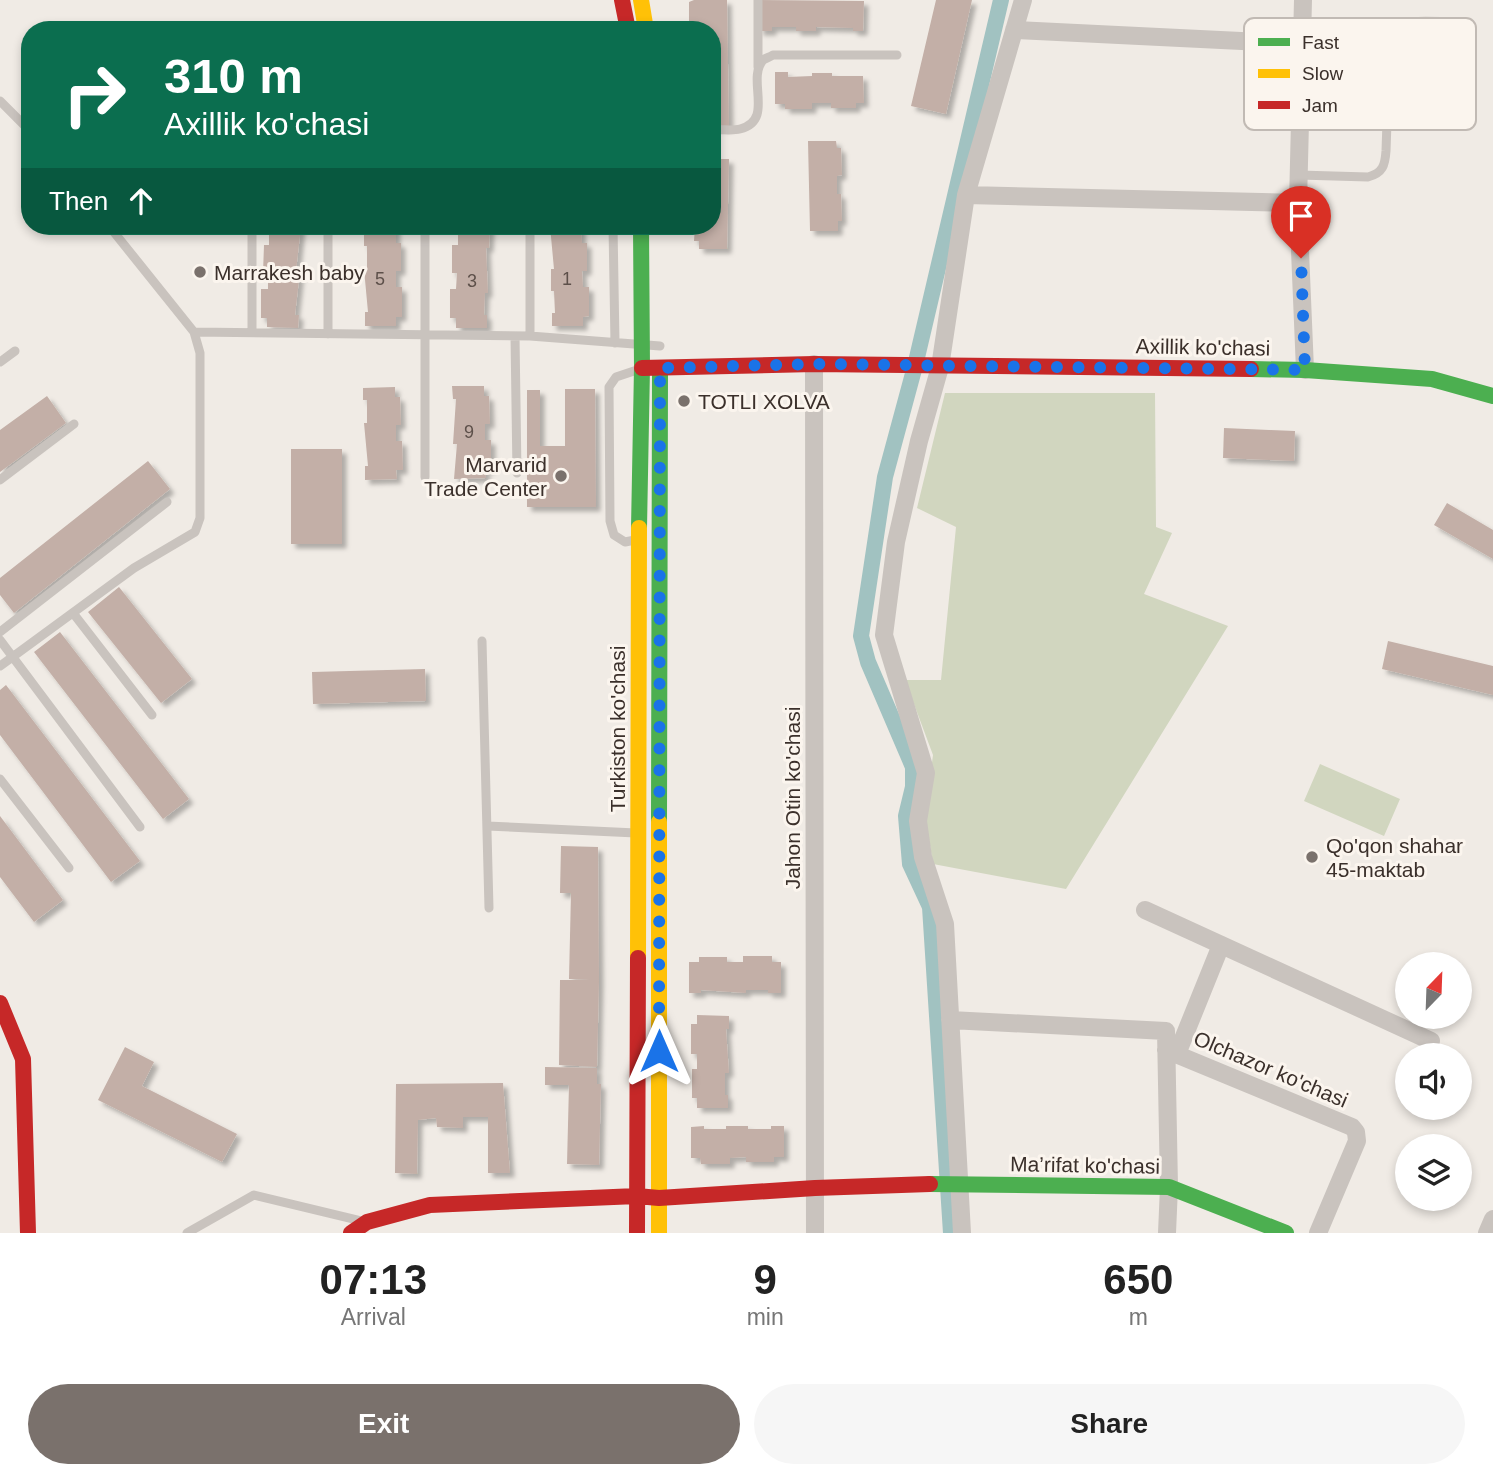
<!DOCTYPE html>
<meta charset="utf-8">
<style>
body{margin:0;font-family:Arial,sans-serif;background:#f6f6f6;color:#222;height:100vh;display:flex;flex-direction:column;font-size:26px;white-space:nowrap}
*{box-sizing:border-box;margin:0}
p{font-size:23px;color:#767676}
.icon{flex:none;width:38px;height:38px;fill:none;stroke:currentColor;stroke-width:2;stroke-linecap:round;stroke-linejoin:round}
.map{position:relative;height:1233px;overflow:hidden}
.sheet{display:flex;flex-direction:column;background:#fff;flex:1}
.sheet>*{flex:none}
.top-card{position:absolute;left:21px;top:21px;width:700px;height:214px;border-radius:28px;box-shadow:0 4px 10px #0003;background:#0b6e4f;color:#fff;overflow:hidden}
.needle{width:46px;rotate:23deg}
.controls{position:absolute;left:1395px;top:952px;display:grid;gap:14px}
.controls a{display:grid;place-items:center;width:77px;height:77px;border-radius:50%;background:#fff;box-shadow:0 4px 10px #0003;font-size:35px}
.pin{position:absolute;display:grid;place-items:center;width:60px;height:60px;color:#fff;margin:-72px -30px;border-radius:50% 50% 50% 0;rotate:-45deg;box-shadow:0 0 7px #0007}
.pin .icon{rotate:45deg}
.me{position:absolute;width:77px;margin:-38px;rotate:0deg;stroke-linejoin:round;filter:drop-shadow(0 0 5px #0008)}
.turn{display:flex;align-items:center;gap:24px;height:147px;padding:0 28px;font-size:32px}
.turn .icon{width:91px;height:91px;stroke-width:2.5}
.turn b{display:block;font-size:49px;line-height:60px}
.then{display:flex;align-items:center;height:66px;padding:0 28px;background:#0003;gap:14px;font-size:26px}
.eta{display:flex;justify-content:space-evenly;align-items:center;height:119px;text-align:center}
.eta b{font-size:42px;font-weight:700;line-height:49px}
.button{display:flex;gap:14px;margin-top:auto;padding:14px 28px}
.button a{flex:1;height:80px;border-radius:42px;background:#7a716c;color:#fff;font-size:28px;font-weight:700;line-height:80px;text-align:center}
.button a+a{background:#f6f6f6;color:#222}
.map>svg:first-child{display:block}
</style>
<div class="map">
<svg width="1493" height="1233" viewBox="0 0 1493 1233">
<defs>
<filter id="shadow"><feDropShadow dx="4.5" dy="4.5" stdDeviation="2" flood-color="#0004"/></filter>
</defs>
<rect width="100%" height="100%" fill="#f0ebe5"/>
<path fill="#d1d6bf" d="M 945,393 L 1155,393 L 1156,527 L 1172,533 L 1144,594 L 1228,626 L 1066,889 L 933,864 L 925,815 L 933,755 L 905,680 L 941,680 L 956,527 L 917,508 Z
M 1320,764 L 1400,799 L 1384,836 L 1304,801 Z"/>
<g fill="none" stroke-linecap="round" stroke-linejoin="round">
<path stroke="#a1c2c1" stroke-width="16" d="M 951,1233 L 930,907 L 910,864 L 906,816 L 913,787 L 913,767 L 868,662 L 861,636 L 885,477 L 915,366 L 1001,0"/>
</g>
<path fill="#c3afa7" filter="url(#shadow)" d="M 694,0 L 727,0 L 729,127 L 712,127 L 712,30 L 689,30 L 689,2 Z
M 759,0 L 864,1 L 863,31 L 853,31 L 853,28 L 816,27 L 816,31 L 796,31 L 796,27 L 772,27 L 772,31 L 759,31 Z
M 936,0 L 972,0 L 946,114 L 911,106 Z
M 775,72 L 788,72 L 788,77 L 812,76 L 812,73 L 832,73 L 832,76 L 863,76 L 864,103 L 856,103 L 856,108 L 831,108 L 831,103 L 812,103 L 812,109 L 785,109 L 785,104 L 775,104 Z
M 808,141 L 836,141 L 837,148 L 841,148 L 842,175 L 837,176 L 837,194 L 841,194 L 842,221 L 838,221 L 838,231 L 810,231 Z
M 712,159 L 729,159 L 727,249 L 699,249 L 699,241 L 694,241 L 695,226 L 712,226 Z
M 269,226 L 301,226 L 296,271 L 300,271 L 295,315 L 299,315 L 298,328 L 267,327 L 267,318 L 261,318 L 261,289 L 268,289 L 268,273 L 263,273 L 264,245 L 269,245 Z
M 364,226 L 396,226 L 396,243 L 401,243 L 401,271 L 396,271 L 396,287 L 402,287 L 402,317 L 396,317 L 396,326 L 365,326 L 365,312 L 368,312 L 364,269 L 367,269 L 367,246 L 364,246 Z
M 458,226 L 490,226 L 489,248 L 486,248 L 488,293 L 485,293 L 484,315 L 487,315 L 487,328 L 456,328 L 456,318 L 450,318 L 450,289 L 456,289 L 457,273 L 452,273 L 452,245 L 458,245 Z
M 550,226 L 581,226 L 582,243 L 587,243 L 587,271 L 582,271 L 583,287 L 589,287 L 589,316 L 583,317 L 583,326 L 552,326 L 552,313 L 555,313 L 554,291 L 551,291 L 551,269 L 554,269 Z
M 452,386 L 484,386 L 484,396 L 489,396 L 490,424 L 485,424 L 485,440 L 491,440 L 491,469 L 485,469 L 486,478 L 454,479 L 457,444 L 453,444 L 456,399 L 453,399 Z
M 395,387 L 395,397 L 400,397 L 401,425 L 396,425 L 396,441 L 402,441 L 403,470 L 396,470 L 397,479 L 365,480 L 365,466 L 368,466 L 364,423 L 367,423 L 367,400 L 363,400 L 363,388 Z
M 565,389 L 595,389 L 596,507 L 527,507 L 527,390 L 540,390 L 540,446 L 565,446 Z
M 47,396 L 66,423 L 0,472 L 0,430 Z
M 1224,428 L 1295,431 L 1294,461 L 1223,458 Z
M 291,449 L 342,449 L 342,544 L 291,544 Z
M 148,461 L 170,489 L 14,613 L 0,595 L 0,578 Z
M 1447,503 L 1493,530 L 1493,559 L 1434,525 Z
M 119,587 L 192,679 L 161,703 L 88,612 Z
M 60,632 L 189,799 L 163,819 L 34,652 Z
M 1388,641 L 1493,666 L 1493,695 L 1382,669 Z
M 425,669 L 426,701 L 313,704 L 312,672 Z
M 6,685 L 140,861 L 111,882 L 0,735 L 0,690 Z
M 0,816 L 63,900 L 34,922 L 0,877 Z
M 561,846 L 598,847 L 599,981 L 597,1067 L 559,1065 L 560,980 L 590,980 L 569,979 L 571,893 L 560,893 Z
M 743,956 L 772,956 L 772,962 L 781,962 L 781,993 L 768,993 L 768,990 L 746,990 L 746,993 L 701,990 L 701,993 L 689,993 L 689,962 L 699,962 L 699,957 L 727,957 L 727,962 L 743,962 Z
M 697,1015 L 729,1016 L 729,1029 L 726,1029 L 729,1073 L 725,1073 L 725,1095 L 728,1095 L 728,1108 L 697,1108 L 697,1098 L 692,1098 L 692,1069 L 697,1069 L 697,1054 L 691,1054 L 691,1024 L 697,1024 Z
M 125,1047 L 154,1062 L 142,1086 L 237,1134 L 222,1162 L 98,1100 Z
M 545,1067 L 597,1068 L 597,1084 L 601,1084 L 599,1165 L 567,1164 L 569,1085 L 545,1085 Z
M 503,1083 L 510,1173 L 488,1173 L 488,1117 L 463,1117 L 463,1128 L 437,1127 L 436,1118 L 418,1120 L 417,1174 L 395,1173 L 396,1084 Z
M 704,1126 L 704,1129 L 726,1129 L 726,1126 L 748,1126 L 748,1129 L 771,1129 L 771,1126 L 784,1126 L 784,1157 L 774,1157 L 774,1162 L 746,1162 L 746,1157 L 730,1158 L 730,1164 L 701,1164 L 700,1158 L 691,1158 L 691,1127 Z"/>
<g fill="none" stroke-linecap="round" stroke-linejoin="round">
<path stroke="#c9c3be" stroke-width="9" d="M 758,0 L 758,67
M 0,101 L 30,131
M 712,130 C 721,129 732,131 740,129 C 775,120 746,80 763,60 C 766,58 770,57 773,55 L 897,55
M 1299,175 L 1368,177 C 1383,173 1385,165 1386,151 L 1390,34 C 1402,16 1433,22 1452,22
M 328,226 L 328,334
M 613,226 L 615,343
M 194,332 L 530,336 L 660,346
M 252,332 L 252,226
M 515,336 L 517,473
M 530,336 L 530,226
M 0,362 L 15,351
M 425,477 L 425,226
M 0,480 L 74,424
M 635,540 L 625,542 L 614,535 L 610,521 L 609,387 L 616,377 L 640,369
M 73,613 L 152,715
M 0,632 L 167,502
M 0,640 L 140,827
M 482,641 L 489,908
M 0,666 L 134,568 L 195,532 L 200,518 L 200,353 L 194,332 L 109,226
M 0,779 L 69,868
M 487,826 L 636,833
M 187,1233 L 254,1195 L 362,1221"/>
<path stroke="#c9c3be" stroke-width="18" d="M 1303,0 L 1298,203 L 1305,370
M 1014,30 L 1302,44
M 966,195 L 1298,203
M 814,364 L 815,1233
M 1145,910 L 1431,1041
M 950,1020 L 1166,1031 L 1169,1187 L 1167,1233
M 1166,1050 L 1352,1127 L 1356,1132 L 1357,1141 L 1318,1233
M 1177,1054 L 1221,945
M 962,1233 L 945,924 L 923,857 L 918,821 L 926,773 L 884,635 L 896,542 L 919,441 L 940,367 L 966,195 L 1023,0
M 1487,1233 L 1493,1219"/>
<path stroke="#4caf50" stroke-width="16" d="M 1251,369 L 1305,370 L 1432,379 L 1493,396
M 639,528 L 642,368 L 641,226
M 659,822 L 660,370
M 930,1184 L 1169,1187 L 1286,1233"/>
<path stroke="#ffc107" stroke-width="16" d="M 641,0 L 646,30
M 638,958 L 639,528
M 659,1233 L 659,822"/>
<path stroke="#c62828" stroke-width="16" d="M 622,0 L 628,30
M 642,368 L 814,364 L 1251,369
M 0,1003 L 23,1059 L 28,1233
M 351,1233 L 367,1222 L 430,1205 L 637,1196 L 659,1198 L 815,1188 L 930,1184
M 637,1233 L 638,958"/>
</g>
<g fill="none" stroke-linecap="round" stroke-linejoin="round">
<path stroke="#1a73e8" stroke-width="12" stroke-dasharray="0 21.6" d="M 659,1051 L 660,368 L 814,364 L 1305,370 L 1301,258"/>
</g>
<g fill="#7a716c" stroke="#fbf5ee" stroke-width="2.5">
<circle cx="200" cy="272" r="7"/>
<circle cx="684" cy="401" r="7"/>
<circle cx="561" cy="476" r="7"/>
<circle cx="1312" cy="857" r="7"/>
</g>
<g text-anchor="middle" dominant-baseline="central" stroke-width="6" stroke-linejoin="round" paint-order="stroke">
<g font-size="18" fill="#5d504a">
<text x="380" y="279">5</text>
<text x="567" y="279">1</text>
<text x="472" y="281">3</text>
<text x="469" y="432">9</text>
</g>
<g font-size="21" fill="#3b302b" stroke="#fbf5ee" text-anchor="start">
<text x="214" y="272">Marrakesh baby</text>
<text x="698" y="401">TOTLI XOLVA</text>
<text x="547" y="464" text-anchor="end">Marvarid<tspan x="547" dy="24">Trade Center</tspan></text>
<text x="1326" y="845">Qo'qon shahar<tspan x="1326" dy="24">45-maktab</tspan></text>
</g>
<g font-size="21" fill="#3b302b" stroke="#fbf5ee">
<text transform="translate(1203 347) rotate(1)">Axillik ko'chasi</text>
<text transform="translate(617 729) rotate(-90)">Turkiston ko'chasi</text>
<text transform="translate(792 798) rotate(-90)">Jahon Otin ko'chasi</text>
<text transform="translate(1271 1069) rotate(23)">Olchazor ko'chasi</text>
<text transform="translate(1085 1165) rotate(1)">Ma’rifat ko'chasi</text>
</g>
</g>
<rect x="1244" y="18" width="232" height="112" rx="10" fill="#fbf5ee" stroke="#c1bab4" stroke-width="2"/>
<rect x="1258" y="38" width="32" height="8" fill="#4caf50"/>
<rect x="1258" y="69" width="32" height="9" fill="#ffc107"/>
<rect x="1258" y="101" width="32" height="8" fill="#c62828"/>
<g font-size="19" fill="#3b302b">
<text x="1302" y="49">Fast</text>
<text x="1302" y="80">Slow</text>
<text x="1302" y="112">Jam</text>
</g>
</svg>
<div class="controls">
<a><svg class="needle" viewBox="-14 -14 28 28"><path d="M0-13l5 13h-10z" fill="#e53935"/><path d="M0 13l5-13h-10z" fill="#767676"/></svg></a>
<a><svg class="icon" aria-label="sound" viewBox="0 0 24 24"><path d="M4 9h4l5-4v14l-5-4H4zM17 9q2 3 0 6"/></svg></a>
<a><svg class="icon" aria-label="layers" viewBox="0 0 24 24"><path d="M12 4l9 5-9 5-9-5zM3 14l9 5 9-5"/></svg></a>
</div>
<div class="pin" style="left:1301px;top:258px;background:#d93025"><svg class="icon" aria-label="arrive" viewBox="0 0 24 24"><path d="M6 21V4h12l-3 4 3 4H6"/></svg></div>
<svg class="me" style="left:659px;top:1051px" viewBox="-20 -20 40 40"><path d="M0-17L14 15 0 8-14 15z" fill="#1a73e8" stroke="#fff" stroke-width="4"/></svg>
<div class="top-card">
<div class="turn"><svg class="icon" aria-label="right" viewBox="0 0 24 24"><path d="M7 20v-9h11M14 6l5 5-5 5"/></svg><div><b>310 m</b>Axillik ko'chasi</div></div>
<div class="then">Then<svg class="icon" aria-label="ahead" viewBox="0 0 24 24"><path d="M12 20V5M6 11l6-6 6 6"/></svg></div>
</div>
</div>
<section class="sheet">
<div class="eta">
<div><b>07:13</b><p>Arrival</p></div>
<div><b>9</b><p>min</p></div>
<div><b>650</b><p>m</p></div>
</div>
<div class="button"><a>Exit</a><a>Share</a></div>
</section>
